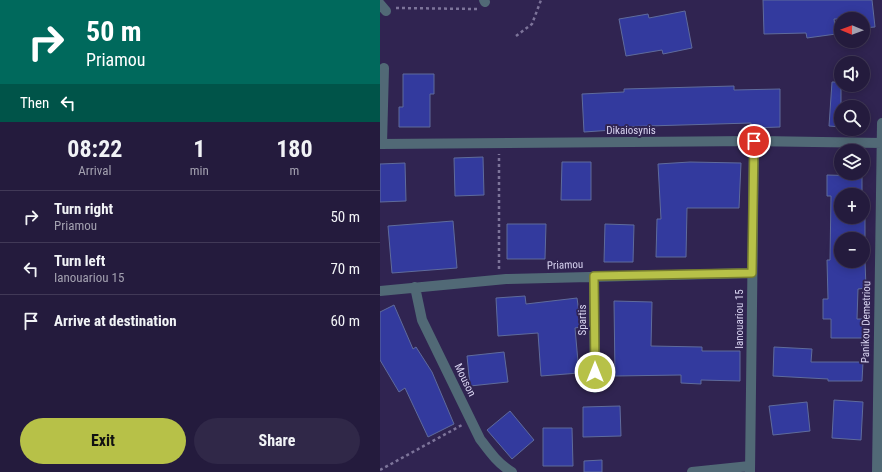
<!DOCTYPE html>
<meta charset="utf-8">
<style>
body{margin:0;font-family:"Roboto Condensed",sans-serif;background:#302848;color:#f1f3f6;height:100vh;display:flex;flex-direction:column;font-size:15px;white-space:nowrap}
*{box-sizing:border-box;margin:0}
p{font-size:13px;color:#a3a1b0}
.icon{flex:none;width:22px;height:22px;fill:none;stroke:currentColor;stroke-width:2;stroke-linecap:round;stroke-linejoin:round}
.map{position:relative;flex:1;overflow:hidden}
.side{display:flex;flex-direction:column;background:#241b3d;width:380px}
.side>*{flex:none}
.guide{background:#00695c;color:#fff;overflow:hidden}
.needle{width:26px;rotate:271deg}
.fabs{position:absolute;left:454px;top:12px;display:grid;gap:8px}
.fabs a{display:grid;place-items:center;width:36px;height:36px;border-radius:50%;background:#241b3d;box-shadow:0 2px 10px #0003,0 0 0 1px #413957;font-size:20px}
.pin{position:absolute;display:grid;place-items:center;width:34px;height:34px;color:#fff;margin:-17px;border:2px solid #fff;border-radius:50%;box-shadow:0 1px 4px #0007}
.me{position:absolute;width:44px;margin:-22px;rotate:0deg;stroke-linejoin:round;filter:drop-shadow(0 0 3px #0008)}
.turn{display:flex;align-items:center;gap:14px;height:84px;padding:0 20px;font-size:18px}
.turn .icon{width:52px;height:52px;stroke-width:2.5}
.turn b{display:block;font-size:28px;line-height:34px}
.then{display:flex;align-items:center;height:38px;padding:0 20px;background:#0003;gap:8px;font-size:15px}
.eta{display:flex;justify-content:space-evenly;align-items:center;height:68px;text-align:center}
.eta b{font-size:24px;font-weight:700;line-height:28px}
.primary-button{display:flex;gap:8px;margin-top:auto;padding:8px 20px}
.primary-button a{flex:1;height:46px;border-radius:24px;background:#b7c148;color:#111;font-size:16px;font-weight:700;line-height:46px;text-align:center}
.primary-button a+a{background:#302848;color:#f1f3f6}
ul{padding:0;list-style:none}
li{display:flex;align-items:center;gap:12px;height:52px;padding:0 20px;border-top:1px solid #413957}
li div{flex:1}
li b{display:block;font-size:15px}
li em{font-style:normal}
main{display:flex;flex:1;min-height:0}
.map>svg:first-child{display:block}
</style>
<main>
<section class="side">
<div class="guide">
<div class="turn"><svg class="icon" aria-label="right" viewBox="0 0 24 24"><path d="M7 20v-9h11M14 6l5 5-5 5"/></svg><div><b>50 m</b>Priamou</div></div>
<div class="then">Then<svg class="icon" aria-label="left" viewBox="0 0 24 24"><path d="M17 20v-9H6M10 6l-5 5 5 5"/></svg></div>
</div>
<div class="eta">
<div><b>08:22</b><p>Arrival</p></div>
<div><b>1</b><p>min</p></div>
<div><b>180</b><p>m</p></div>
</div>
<ul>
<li><svg class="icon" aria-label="right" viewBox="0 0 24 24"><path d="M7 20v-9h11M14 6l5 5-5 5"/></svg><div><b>Turn right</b><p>Priamou</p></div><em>50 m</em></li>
<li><svg class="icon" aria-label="left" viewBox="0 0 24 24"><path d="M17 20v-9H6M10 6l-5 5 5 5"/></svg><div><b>Turn left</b><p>Ianouariou 15</p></div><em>70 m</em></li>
<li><svg class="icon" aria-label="arrive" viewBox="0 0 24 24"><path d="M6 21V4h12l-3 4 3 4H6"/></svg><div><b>Arrive at destination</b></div><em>60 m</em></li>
</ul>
<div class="primary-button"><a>Exit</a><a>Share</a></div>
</section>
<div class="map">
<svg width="502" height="472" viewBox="0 0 502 472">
<rect width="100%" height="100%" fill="#302451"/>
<path fill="#333a9e" stroke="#5f6b9c" d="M 383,0 L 492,0 L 495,27 L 483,28 L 483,19 L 454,19 L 456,34 L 427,38 L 426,33 L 384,34 Z
M 305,11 L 312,48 L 283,54 L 282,50 L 246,56 L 239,19 L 268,14 L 269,18 Z
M 23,74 L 54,74 L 54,94 L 50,94 L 50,127 L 19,127 L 19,107 L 23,107 Z
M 452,82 L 461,82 L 461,127 L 449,126 Z
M 354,86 L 354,90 L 400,89 L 400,127 L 371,128 L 371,123 L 233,127 L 233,130 L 204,132 L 202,94 L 244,92 L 244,89 Z
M 103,157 L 104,195 L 75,196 L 74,158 Z
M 182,162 L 211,162 L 211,200 L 181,200 Z
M 310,162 L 361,163 L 359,208 L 307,208 L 306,257 L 276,257 L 277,219 L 281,219 L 278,164 Z
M 25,163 L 26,201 L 0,202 L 0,164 Z
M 447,175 L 482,176 L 482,195 L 461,195 L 461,217 L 485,217 L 485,239 L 461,239 L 461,261 L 485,261 L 486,288 L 478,289 L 477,319 L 486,319 L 485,338 L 451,338 L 451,319 L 443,319 L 443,299 L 448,299 L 447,260 L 450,260 L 451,196 L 447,196 Z
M 73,221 L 77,268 L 12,273 L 8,226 Z
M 127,224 L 166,224 L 165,259 L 127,259 Z
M 225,224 L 254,225 L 253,262 L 224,262 Z
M 145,296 L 146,304 L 197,298 L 201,327 L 195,328 L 199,373 L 161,376 L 158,333 L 118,336 L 116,298 Z
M 234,301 L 272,302 L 271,346 L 322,347 L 322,351 L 360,351 L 360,381 L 321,380 L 321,384 L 301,383 L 301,375 L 235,376 Z
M 14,305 L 33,349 L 36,347 L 52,372 L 74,424 L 48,437 L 25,388 L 19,392 L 0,360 L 0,312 Z
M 394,347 L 432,349 L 431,362 L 483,362 L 482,381 L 448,381 L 448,379 L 393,376 Z
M 124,352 L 128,382 L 90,386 L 87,356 Z
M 454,400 L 483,402 L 481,440 L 452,438 Z
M 427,402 L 430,431 L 393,435 L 389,406 Z
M 240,406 L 241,436 L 203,437 L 203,407 Z
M 130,411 L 154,440 L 132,459 L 107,430 Z
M 163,428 L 192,428 L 193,466 L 163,466 Z
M 222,460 L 222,472 L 204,472 L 204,461 Z"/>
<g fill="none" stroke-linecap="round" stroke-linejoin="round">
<path stroke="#7d749a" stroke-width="2.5" stroke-dasharray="3 3" stroke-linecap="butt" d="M 16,8 L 97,9
M 136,36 L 152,24 L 161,0
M 119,269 L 119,154
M 0,470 L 82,425"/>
<path stroke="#516976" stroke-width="10" d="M 104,0 L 105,2
M 0,4 L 6,11
M 0,144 L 374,141 L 502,143
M 2,144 L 4,68
M 214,276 L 215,388
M 35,287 L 42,320 L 100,439 C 109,451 118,464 132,472
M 0,291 L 126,279 L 372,273
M 312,472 L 370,466
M 370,472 L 374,141
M 497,472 L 502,123"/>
</g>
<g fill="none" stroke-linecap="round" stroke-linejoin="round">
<g stroke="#777d2f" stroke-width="10">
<path id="route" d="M 215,372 L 214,276 L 372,273 L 374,141"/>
</g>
<use href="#route" stroke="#b7c148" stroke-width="7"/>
</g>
<g text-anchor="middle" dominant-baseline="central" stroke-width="4" stroke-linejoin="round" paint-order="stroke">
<g font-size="11" fill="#d9d4f1" stroke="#302451">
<text x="251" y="130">Dikaiosynis</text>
<text transform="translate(185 265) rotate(-2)">Priamou</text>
<text transform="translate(359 319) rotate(-90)">Ianouariou 15</text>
<text transform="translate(202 320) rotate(-90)">Spartis</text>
<text transform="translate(486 322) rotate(-89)">Panikou Demetriou</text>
<text transform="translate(85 380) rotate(64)">Mouson</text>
</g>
</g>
</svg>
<div class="fabs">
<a><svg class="needle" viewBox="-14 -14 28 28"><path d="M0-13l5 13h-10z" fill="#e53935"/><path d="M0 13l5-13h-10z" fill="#a3a1b0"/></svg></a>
<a><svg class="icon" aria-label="sound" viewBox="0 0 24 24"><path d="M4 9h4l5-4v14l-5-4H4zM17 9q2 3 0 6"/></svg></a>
<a><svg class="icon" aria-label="search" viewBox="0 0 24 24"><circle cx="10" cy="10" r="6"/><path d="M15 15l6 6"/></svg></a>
<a><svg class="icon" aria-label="layers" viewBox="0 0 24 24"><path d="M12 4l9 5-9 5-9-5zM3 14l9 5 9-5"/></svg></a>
<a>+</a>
<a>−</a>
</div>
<div class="pin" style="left:374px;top:141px;background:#d93025"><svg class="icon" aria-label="arrive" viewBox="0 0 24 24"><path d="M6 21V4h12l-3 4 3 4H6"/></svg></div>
<svg class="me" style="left:215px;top:372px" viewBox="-20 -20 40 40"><circle r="17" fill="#b7c148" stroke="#fff" stroke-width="3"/><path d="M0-11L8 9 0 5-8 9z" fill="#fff"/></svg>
</div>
</main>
